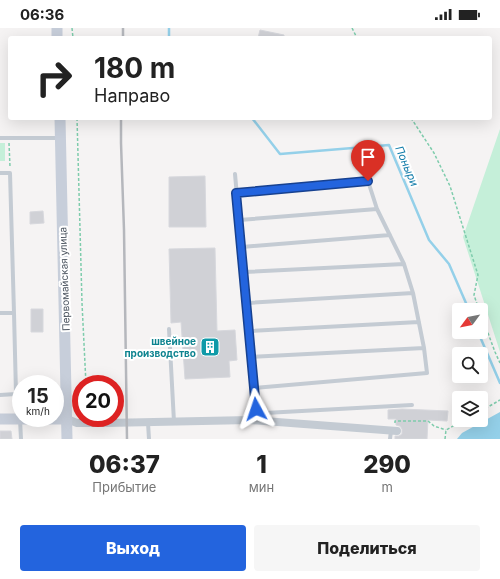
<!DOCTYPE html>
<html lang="ru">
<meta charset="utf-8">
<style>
body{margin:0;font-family:Inter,sans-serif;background:#f6f6f6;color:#222;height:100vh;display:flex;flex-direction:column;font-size:15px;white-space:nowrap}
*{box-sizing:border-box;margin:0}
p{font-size:13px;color:#767676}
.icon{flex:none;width:22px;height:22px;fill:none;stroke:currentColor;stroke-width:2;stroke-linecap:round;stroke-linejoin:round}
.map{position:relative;height:411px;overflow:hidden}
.drawer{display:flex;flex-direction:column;background:#fff;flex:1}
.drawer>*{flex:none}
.guide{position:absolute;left:8px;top:8px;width:484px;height:84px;border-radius:4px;box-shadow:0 4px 16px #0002;background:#fff;color:#222;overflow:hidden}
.needle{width:26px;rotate:238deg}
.tools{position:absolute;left:452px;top:275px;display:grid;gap:8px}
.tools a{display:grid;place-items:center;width:36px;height:36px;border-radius:4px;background:#fff;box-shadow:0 4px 16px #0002;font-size:20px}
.speed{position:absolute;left:12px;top:347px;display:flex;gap:8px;font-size:20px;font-weight:700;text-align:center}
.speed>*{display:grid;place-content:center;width:52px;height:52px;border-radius:50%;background:#fff;box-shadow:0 4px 16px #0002;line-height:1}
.speed small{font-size:10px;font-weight:400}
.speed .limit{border:6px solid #d22;background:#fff;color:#111}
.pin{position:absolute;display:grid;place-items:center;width:34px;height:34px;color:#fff;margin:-41px -17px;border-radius:50% 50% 50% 0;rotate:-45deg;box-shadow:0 0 4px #0007}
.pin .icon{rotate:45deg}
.me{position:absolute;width:44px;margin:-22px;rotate:355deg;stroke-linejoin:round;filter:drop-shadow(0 0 3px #0008)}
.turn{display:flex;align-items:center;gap:14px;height:84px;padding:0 20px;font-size:18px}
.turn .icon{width:52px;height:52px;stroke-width:2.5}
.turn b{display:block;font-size:28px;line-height:34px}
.eta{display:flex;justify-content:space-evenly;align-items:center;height:68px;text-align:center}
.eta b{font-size:24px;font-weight:800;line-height:28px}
.primary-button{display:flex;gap:8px;margin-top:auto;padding:8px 20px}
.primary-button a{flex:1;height:46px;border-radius:4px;background:#2364de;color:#fff;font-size:16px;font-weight:800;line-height:46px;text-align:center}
.primary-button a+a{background:#f6f6f6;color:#222}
.status{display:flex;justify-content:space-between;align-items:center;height:28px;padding:0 20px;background:#fff;direction:ltr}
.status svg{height:11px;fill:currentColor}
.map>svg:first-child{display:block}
</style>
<div class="status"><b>06:36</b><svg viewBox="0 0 49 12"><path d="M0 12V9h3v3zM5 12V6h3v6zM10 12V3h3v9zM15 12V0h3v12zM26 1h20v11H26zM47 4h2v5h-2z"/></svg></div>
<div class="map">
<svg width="500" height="411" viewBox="0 0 500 411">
<rect width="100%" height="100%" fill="#f5f3f3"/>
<path fill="#c5efd9" d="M 500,101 L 500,324 L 463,209 Z
M 0,115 L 5,115 L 5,133 L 0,133 Z"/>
<path fill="#94d0e9" d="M 500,384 L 500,411 L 457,411 L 462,405 Z"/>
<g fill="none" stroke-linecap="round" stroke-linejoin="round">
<path stroke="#94d0e9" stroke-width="2.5" d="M 169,10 L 169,0
M 252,90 L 280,126 L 389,117 L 429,212 L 449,236 L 469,282
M 478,304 L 500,355"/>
</g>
<path fill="#d0d1d6" stroke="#d7d8dd" d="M 260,2 L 284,7 L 284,10 L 258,10 Z
M 205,148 L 206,199 L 169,199 L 169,149 Z
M 43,183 L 44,195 L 30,196 L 30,184 Z
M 215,220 L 217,303 L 235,302 L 237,332 L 229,333 L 230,349 L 185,351 L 181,294 L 171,295 L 169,221 Z
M 31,281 L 43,281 L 43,304 L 31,304 Z
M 402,381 L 448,383 L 447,393 L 428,392 L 427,411 L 395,411 L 395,408 L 399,408 L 402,406 L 402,401 L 400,398 L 396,397 L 396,391 L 388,391 L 388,382 Z
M 0,403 L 11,403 L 12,411 L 0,411 Z"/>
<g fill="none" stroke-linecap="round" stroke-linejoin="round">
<path stroke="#7eccac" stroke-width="1.5" stroke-dasharray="3 2" stroke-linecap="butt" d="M 72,0 L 73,10
M 352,0 L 357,10
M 77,90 L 82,275 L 86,356
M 411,90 L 434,125 L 450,158 L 478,247 L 474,267 L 479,282
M 9,115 L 10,139
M 481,286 L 495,324 L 500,335
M 481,383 L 500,372
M 76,384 L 81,384
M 395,395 L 395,393 L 428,393 L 434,398 L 446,402
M 445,411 L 446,402 L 464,392"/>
<path stroke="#c4cbd3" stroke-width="4" d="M 0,110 L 60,110
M 0,145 L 10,145 L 14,285 L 0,285
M 235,146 L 256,381 L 246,391
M 236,165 L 368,153 L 377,181 L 404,236 L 413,265 L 424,320 L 427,345 L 254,360
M 239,192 L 377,181
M 242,219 L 390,207
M 244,244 L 404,236
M 247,275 L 413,265
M 169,301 L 174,394
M 249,303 L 419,294
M 251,329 L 424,320
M 0,367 L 16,366 L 14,285
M 256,381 L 265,385 L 412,377
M 20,391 L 21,411
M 148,395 L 149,411
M 390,411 L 391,403"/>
<path stroke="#c4cbd3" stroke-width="8" d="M 67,391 L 77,395 L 106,395 L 250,392 L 397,403"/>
<path stroke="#c7ceda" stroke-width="11" d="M 57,0 L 57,10
M 60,90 L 67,411
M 0,391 L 67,391"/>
<path stroke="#b5b7bc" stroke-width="2.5" d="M 123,10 L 123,0
M 121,90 L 121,115 L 124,202 L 127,411"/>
</g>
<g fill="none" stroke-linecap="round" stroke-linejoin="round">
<g stroke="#174190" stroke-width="10">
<path id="route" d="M 256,381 L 236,165 L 368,153"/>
</g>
<use href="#route" stroke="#2364de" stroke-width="7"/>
</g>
<defs>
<g id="building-square" transform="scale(1)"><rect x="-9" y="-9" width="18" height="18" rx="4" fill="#0f9aa8" stroke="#fff"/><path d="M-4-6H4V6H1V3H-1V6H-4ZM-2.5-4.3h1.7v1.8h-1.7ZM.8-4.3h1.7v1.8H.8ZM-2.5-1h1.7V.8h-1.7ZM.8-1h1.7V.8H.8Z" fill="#fff"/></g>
</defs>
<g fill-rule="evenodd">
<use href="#building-square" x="210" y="319"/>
</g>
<g text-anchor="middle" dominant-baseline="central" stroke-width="4" stroke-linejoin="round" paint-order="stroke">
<g font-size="10" fill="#4b545f" stroke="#fff">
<text transform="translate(64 251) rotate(-92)">Первомайская улица</text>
</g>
<g font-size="10" font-weight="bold" fill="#0d838f" stroke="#fff" text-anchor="end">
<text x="196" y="313">швейное<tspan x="196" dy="12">производство</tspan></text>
</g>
<g font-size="11" font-style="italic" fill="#137daa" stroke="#fff">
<text transform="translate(407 138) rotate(67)">Поныри</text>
</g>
</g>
</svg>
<div class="tools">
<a><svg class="needle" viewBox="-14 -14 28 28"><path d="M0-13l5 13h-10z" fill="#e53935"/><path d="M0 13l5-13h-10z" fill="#767676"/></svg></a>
<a><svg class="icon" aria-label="search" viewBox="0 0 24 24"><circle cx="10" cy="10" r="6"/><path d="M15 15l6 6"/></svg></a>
<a><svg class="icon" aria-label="layers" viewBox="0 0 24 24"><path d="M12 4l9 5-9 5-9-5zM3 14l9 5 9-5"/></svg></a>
</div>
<div class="speed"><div>15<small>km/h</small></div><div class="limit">20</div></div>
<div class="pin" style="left:368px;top:153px;background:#d93025"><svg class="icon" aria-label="arrive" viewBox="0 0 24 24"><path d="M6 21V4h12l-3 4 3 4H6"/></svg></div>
<svg class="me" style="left:256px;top:381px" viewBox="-20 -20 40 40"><path d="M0-17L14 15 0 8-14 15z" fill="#2364de" stroke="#fff" stroke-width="4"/></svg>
<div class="guide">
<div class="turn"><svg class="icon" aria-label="right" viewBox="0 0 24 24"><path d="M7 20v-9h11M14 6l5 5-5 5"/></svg><div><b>180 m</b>Направо</div></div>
</div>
</div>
<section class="drawer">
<div class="eta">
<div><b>06:37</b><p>Прибытие</p></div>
<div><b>1</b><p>мин</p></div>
<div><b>290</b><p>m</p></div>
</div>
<div class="primary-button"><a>Выход</a><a>Поделиться</a></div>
</section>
